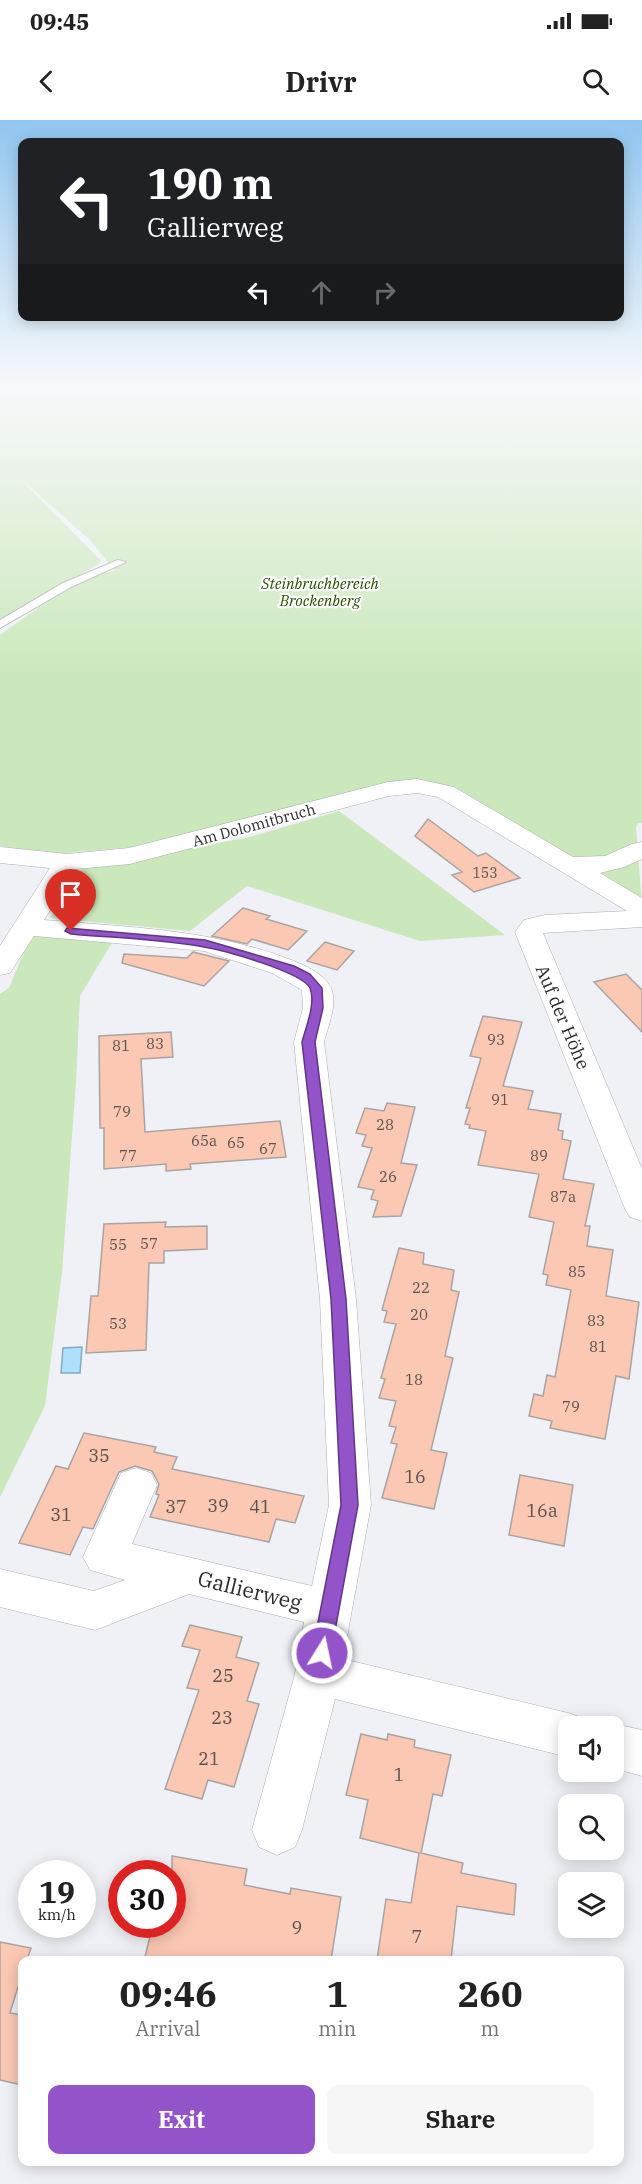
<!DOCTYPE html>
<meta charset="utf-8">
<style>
body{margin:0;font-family:"IBM Plex Serif",serif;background:#f6f6f6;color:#222;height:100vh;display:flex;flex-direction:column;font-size:22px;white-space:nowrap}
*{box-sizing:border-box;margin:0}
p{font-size:20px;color:#767676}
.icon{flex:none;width:33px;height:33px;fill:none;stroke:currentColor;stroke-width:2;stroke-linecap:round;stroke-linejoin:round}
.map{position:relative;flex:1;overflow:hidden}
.panel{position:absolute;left:18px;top:1836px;width:606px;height:210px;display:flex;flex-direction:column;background:#fff;border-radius:12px;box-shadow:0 3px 15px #0003}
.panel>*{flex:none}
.top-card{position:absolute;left:18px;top:18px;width:606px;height:183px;border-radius:12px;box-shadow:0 3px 15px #0003;background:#202124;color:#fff;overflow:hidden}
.buttons{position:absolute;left:558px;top:1596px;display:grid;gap:12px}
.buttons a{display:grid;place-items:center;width:66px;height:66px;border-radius:12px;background:#fff;box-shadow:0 3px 15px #0003;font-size:30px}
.speed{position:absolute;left:18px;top:1740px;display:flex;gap:12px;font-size:30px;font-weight:700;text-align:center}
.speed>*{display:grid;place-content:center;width:78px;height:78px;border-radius:50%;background:#fff;box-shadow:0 3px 15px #0003;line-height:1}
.speed small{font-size:15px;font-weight:400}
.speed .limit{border:9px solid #d22;background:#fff;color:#111}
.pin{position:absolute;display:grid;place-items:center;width:51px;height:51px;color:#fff;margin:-62px -26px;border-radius:50% 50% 50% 0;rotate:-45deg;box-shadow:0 0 6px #0007}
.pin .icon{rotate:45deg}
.me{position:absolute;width:66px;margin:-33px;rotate:10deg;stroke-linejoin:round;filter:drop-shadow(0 0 4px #0008)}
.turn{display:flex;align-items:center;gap:21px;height:126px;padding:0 30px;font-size:27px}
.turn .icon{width:78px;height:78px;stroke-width:2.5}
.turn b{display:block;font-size:42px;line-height:51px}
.lanes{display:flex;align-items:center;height:57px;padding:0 30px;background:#0003;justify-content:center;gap:30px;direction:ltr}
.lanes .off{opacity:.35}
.eta{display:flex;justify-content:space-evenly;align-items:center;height:102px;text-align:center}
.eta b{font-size:36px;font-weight:800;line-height:42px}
.primary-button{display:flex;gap:12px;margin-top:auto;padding:12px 30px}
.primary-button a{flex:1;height:69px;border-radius:12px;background:#9354ca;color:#fff;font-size:24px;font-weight:800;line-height:69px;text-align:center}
.primary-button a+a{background:#f6f6f6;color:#222}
.status{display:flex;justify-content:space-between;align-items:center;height:42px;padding:0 30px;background:#fff;direction:ltr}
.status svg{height:16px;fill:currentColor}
header{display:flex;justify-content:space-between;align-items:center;height:78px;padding:0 30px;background:#fff;font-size:27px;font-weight:800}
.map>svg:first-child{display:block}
</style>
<div class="status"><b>09:45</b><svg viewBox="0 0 49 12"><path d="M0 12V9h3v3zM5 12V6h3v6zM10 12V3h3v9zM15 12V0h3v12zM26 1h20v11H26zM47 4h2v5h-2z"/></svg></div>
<header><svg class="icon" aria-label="back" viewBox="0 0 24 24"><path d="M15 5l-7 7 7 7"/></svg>Drivr<svg class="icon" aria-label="search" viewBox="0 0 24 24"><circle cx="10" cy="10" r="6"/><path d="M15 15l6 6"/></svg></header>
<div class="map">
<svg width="642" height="2064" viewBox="0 0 642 2064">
<rect width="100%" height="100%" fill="#eff1f6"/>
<path fill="#cbe8bc" d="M 0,268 L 642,268 L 642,703 L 638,703 L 636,707 L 642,788 L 623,789 L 408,659 L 168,724 L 55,734 L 0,726 L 0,515 C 31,494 78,454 115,451 L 90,420 L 21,359 L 102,442 L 0,502 Z
M 339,691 L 505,815 L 420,821 L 247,766 L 190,811 L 50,798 L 82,749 L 250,717 Z
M 32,813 L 113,821 L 80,876 L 76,963 L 62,1152 L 45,1286 L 0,1377 L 0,874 L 9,868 Z"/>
<path fill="#ade1fb" stroke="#86aabd" stroke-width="1.5" d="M 82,1227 L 80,1253 L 61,1253 L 63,1228 Z"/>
<path fill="#fbc8b4" stroke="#a9a4a2" stroke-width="1.5" d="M 428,699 L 478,736 L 486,733 L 520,758 L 474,772 L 452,755 L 462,752 L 415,716 Z
M 243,788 L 270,796 L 266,799 L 307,811 L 288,830 L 252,819 L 247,824 L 212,816 Z
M 325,822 L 354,831 L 337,850 L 307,841 Z
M 193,832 L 229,841 L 204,866 L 122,843 L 124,834 L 187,838 Z
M 626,854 L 642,870 L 642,912 L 594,862 Z
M 483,896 L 522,902 L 503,966 L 533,971 L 528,989 L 561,994 L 558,1010 L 563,1011 L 562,1019 L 571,1021 L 563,1059 L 594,1064 L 585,1106 L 590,1106 L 587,1126 L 613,1130 L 606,1176 L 639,1182 L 629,1259 L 616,1256 L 605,1319 L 550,1308 L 552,1301 L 529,1296 L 534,1274 L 543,1276 L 547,1255 L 555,1257 L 571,1170 L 546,1165 L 548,1155 L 543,1154 L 554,1102 L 529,1097 L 539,1054 L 478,1045 L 486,1011 L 469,1008 L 470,1005 L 465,1004 L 470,988 L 466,988 L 481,938 L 470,936 Z
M 171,912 L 173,937 L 141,939 L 145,1012 L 280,1001 L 286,1037 L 190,1044 L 191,1049 L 166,1051 L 166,1044 L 104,1049 L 104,1008 L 100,1008 L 99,916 Z
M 387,983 L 415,987 L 401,1043 L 417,1045 L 401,1096 L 373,1097 L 378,1081 L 371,1079 L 374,1070 L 358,1067 L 372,1028 L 362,1026 L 366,1015 L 356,1013 L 365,988 L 384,991 Z
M 166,1102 L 165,1107 L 207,1106 L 207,1129 L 164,1131 L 164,1143 L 149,1143 L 146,1230 L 86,1233 L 91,1176 L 98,1176 L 104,1104 Z
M 399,1128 L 424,1133 L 423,1144 L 454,1150 L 451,1170 L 459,1172 L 445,1236 L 453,1238 L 431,1330 L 447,1333 L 434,1389 L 382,1378 L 397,1324 L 391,1323 L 396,1307 L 389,1306 L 396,1281 L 379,1278 L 385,1259 L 381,1258 L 396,1204 L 384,1202 L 387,1191 L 382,1190 Z
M 84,1313 L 156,1327 L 154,1332 L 177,1337 L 172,1349 L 304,1376 L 295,1403 L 276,1399 L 269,1422 L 150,1397 L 159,1375 L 156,1374 L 159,1364 L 152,1351 L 135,1346 L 119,1352 L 93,1409 L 83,1407 L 70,1435 L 19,1423 L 56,1346 L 68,1349 Z
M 520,1355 L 573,1365 L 564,1426 L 509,1415 Z
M 190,1505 L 242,1517 L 236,1537 L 259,1543 L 247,1581 L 259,1584 L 234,1667 L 208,1660 L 202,1679 L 165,1669 L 199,1570 L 187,1568 L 200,1530 L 182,1526 Z
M 361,1614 L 387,1620 L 388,1614 L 415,1620 L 414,1627 L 451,1635 L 442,1676 L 433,1674 L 421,1733 L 463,1743 L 461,1753 L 516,1764 L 514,1795 L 457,1786 L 451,1840 L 377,1840 L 386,1779 L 411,1783 L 419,1733 L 360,1718 L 368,1680 L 346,1675 Z
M 172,1736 L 247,1749 L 244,1765 L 290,1774 L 291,1768 L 341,1777 L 331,1840 L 160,1840 L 145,1837 L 153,1804 L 172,1804 Z
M 0,1822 L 31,1828 L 27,1840 L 22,1840 L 22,1854 L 10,1893 L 22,1895 L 22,1965 L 0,1960 Z"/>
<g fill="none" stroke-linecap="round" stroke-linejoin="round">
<g stroke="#acaeb2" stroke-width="2">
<path id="lane" d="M 118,440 L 126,442 L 71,467 L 0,508 L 0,500 L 63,463 Z"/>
</g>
<g stroke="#acaeb2" stroke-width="1">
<path id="street" d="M 417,659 L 454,667 L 573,737 L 605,736 L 632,724 L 642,722 L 642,739 L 624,747 L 600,753 L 642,778 L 642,807 L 543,813 L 642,1049 L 642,1101 L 630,1097 L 625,1089 L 515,812 L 524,800 L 545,795 L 627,791 L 438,677 L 417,673 L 389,676 L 130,744 L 76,749 L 44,800 C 126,807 208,809 286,838 C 302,844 323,852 331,868 C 338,884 328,906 324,922 L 356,1179 L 371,1385 L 343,1539 L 568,1593 L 585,1599 L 588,1606 L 568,1606 L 568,1637 L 335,1579 L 302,1710 L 295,1727 L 277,1735 L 259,1727 L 252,1710 L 295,1554 L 304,1502 L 189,1474 L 95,1510 L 0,1487 L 0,1449 L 94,1471 L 125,1460 L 90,1450 L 83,1437 L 121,1353 L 136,1348 L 151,1353 L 157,1365 L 132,1424 L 312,1466 L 329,1385 L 320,1179 L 294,922 L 303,888 L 302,870 L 272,853 L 204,831 L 34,816 L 10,853 L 0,855 L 0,826 L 50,748 L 0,743 L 0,727 L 67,734 L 129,728 L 388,662 Z
M 614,1604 L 642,1610 L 642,1656 L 614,1648 L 614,1606 L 606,1606 Z"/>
</g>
<use href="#lane" fill="#fff" fill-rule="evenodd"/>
<use href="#street" fill="#fff" fill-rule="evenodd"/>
</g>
<linearGradient id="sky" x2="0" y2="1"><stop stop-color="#90c6f0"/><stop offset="0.48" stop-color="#f8f9fb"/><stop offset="1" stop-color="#f8f9fb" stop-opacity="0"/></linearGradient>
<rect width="642" height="557" fill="url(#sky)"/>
<path fill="#9354ca" stroke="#603783" stroke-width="1.5" d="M 67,808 L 205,820 L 294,846 L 310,854 L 322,868 L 323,888 L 315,922 L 346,1179 L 358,1385 L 331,1533 L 329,1539 L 322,1541 L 315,1539 L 312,1533 L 341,1385 L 331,1179 L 302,922 C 306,907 316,883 310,868 C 302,852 223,830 204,827 C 161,819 115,818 71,814 L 65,811 Z"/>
<g text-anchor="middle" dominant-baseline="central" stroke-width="4.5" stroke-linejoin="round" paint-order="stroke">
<g font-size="14" fill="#5e524e">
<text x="485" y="753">153</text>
</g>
<g font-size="15" font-style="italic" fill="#254e01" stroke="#fff">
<text x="320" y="463">Steinbruchbereich<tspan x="320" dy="17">Brockenberg</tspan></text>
</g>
<g font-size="15" fill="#2a2a2c" stroke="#fff">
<text transform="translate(254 705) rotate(-15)">Am Dolomitbruch</text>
</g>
<g font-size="15" fill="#5e524e">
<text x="496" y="919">93</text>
<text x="155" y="923">83</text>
<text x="121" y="925">81</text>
<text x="500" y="979">91</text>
<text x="122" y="991">79</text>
<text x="385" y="1004">28</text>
<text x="204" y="1020">65a</text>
<text x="236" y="1022">65</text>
<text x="268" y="1028">67</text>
<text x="128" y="1035">77</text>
<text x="539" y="1035">89</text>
<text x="388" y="1056">26</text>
<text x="563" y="1076">87a</text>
<text x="149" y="1123">57</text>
<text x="118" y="1124">55</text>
<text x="577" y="1151">85</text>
<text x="421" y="1167">22</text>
<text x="419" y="1194">20</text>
<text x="596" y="1200">83</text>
<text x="118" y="1203">53</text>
<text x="598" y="1226">81</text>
<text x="414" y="1259">18</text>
<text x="571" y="1286">79</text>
</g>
<g font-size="18" fill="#2a2a2c" stroke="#fff">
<text transform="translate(563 897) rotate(67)">Auf der Höhe</text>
</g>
<g font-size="18" fill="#5e524e">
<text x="99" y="1335">35</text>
<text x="415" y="1356">16</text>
<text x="218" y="1385">39</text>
<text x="176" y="1386">37</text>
<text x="260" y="1386">41</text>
<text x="542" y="1390">16a</text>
<text x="61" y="1394">31</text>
<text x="223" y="1555">25</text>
<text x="222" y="1597">23</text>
<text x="209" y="1638">21</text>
<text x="399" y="1654">1</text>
<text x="297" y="1807">9</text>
<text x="417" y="1816">7</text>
</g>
<g font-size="21" fill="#2a2a2c" stroke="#fff">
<text transform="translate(250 1470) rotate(14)">Gallierweg</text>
</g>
</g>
</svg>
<div class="buttons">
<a><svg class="icon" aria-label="sound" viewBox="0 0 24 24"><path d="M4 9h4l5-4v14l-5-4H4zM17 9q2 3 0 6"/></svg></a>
<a><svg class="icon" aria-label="search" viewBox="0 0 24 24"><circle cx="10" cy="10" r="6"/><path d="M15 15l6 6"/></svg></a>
<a><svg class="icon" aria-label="layers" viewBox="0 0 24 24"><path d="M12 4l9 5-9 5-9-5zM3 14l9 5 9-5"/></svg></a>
</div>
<div class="speed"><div>19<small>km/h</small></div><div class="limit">30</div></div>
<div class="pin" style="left:71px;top:811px;background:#d93025"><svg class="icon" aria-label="arrive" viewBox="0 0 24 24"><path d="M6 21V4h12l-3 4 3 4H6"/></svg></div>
<svg class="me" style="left:322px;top:1533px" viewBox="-20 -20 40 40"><circle r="17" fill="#9354ca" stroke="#fff" stroke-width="3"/><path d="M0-11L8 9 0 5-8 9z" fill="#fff"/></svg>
<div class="top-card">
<div class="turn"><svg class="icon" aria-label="left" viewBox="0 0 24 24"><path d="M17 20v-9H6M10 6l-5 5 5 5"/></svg><div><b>190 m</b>Gallierweg</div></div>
<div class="lanes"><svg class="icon" aria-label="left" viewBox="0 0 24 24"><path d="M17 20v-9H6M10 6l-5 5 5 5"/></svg><svg class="icon off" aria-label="ahead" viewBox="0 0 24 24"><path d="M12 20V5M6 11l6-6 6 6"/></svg><svg class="icon off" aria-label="right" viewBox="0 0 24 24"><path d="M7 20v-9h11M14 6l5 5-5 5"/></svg></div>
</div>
<section class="panel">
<div class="eta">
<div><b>09:46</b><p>Arrival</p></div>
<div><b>1</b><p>min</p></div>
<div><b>260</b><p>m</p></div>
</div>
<div class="primary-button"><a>Exit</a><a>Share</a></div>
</section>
</div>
